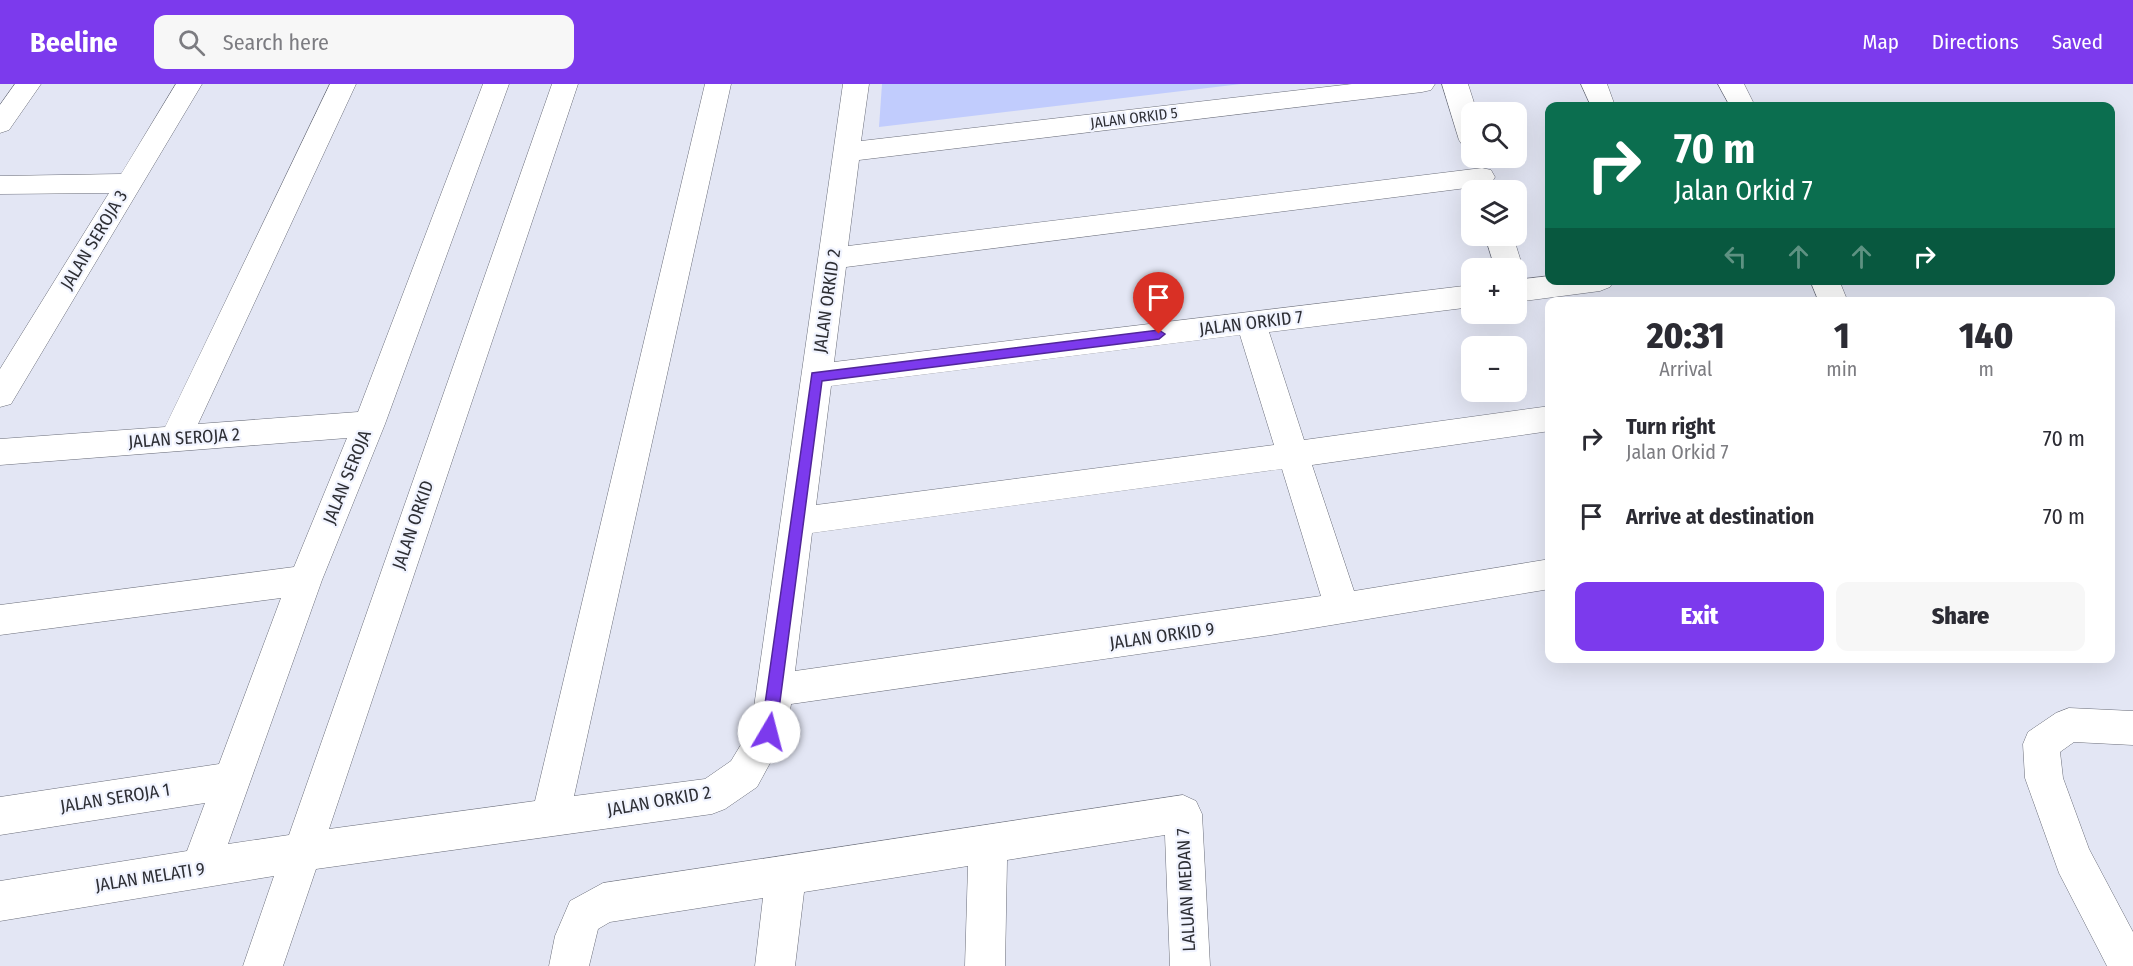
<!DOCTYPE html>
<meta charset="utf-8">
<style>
body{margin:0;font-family:"Fira Sans Condensed",sans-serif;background:#f7f7f7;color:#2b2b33;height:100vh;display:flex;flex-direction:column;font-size:22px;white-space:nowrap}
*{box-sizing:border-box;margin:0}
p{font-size:20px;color:#7c7c81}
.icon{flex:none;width:33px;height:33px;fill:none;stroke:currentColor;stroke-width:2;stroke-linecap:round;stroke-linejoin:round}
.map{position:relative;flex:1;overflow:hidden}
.sheet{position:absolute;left:1545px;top:213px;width:570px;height:366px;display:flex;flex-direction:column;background:#fff;border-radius:12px;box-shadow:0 6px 24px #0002}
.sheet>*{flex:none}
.guide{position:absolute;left:1545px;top:18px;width:570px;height:183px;border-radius:12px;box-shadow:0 6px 24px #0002;background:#0b6e4f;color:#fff;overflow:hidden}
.fabs{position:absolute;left:1461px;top:18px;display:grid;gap:12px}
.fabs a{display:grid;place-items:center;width:66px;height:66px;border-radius:12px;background:#fff;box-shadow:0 6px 24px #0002;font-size:30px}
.pin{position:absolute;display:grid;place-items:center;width:51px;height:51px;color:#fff;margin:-62px -26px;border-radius:50% 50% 50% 0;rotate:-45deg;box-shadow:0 0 6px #0007}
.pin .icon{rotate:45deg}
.me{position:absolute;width:66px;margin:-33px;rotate:8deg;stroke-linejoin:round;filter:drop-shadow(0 0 4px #0008)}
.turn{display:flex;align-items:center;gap:21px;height:126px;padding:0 30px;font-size:27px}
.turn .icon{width:78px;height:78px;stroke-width:2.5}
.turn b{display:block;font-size:42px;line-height:51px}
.lanes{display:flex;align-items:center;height:57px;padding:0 30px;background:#0003;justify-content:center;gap:30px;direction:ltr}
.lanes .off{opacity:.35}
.eta{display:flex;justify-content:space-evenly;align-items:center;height:102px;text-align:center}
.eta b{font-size:36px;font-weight:800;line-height:42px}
.cta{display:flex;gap:12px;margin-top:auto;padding:12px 30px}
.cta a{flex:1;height:69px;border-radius:12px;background:#7c3aed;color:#fff;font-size:24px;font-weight:800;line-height:69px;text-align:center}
.cta a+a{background:#f7f7f7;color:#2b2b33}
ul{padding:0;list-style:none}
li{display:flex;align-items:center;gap:18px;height:78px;padding:0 30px}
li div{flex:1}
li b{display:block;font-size:22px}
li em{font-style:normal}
header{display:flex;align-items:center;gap:36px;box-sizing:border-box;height:84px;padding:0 30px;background:#7c3aed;color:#fff}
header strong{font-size:28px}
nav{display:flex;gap:33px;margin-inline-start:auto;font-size:21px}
.search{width:420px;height:54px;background:#f7f7f7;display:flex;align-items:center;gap:15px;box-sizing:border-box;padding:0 21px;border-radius:12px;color:#7c7c81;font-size:22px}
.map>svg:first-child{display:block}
</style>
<header>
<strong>Beeline</strong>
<div class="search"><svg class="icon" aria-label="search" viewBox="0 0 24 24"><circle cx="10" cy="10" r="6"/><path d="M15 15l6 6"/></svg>Search here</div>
<nav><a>Map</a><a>Directions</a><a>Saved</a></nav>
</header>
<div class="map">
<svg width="2133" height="882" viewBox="0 0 2133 882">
<rect width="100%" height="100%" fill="#e3e6f4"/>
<path fill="#c1ccfd" d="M 882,0 L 1241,0 L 879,43 Z"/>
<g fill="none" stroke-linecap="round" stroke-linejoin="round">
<g stroke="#6b6e7a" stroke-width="1">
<path id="minor" d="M 15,0 L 41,0 L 9,46 L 0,49 L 0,21 Z
M 176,0 L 202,0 L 11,320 L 0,323 L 0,285 L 109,109 L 0,110 L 0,92 L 121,90 Z
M 330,0 L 356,0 L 198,340 L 358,328 L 483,0 L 509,0 L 385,340 L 322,496 L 228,760 L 289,751 L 552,0 L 578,0 L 329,745 L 535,717 L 705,0 L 731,0 L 574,712 L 705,695 L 731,677 L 751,644 L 843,0 L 869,0 L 861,57 L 1352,0 L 1435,0 L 1431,6 L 1422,8 L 859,76 L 848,162 L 1482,84 L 1491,86 L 1495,93 L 1491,100 L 1482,102 L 846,183 L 834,278 L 1472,201 L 1472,223 L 1269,248 L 1304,356 L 1550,322 L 1550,347 L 1312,381 L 1354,507 L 1550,475 L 1550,505 L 1271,551 L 791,620 L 787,648 L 757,703 L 725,725 L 712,730 L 316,785 L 283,882 L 243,882 L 274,792 L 0,837 L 0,797 L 187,767 L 205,719 L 0,751 L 0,713 L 219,680 L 281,514 L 0,551 L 0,521 L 294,483 L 347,354 L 0,381 L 0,355 L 165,343 ZM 1240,251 L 1274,361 L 816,421 L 831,302 ZM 1282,385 L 1321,512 L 795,587 L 812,449 Z
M 1442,0 L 1468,0 L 1477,28 L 1472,28 L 1472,65 L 1463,62 L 1459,56 Z
M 1581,0 L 1607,0 L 1615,22 L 1591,22 Z
M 1718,0 L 1744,0 L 1755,22 L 1730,22 Z
M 1485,152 L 1513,152 L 1523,184 L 1519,191 L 1516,192 L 1516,184 L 1495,184 Z
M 1550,192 L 1550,196 L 1614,196 L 1610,203 L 1600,207 L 1516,218 L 1516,196 Z
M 1810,196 L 1839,196 L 1848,218 L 1819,218 Z
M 2069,624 L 2133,627 L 2133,661 L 2074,658 L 2060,668 L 2063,694 L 2089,765 L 2133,848 L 2133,882 L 2107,882 L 2059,789 L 2025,694 L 2023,660 L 2028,648 L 2056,629 Z
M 1183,711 L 1196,717 L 1202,730 L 1210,882 L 1170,882 L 1165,751 L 1007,776 L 1005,882 L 965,882 L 968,782 L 804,808 L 795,882 L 755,882 L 763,814 L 610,838 L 598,845 L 589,882 L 549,882 L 555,852 L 570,817 L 603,799 Z"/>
</g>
<use href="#minor" fill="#fff" fill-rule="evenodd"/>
</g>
<path fill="#7c3aed" stroke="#51269a" stroke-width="1.5" d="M 1159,246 L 1165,250 L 1159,255 L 822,297 L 776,648 L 774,653 L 769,655 L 763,653 L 761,648 L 812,289 Z"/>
<g text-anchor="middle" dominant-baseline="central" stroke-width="4.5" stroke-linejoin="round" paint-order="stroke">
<g font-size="15" fill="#2e2f35" stroke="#f1f4ff">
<text transform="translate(1134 34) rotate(-7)">JALAN ORKID 5</text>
</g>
<g font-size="18" fill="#2e2f35" stroke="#f1f4ff">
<text transform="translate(94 156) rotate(-59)">JALAN SEROJA 3</text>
<text transform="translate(827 217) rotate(-82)">JALAN ORKID 2</text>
<text transform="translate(1251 239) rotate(-7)">JALAN ORKID 7</text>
<text transform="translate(184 354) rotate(-4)">JALAN SEROJA 2</text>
<text transform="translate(347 393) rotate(-68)">JALAN SEROJA</text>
<text transform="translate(413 441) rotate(-71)">JALAN ORKID</text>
<text transform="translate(1162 552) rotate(-8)">JALAN ORKID 9</text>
<text transform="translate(115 714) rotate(-9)">JALAN SEROJA 1</text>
<text transform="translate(659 717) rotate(-10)">JALAN ORKID 2</text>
<text transform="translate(150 793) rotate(-9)">JALAN MELATI 9</text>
<text transform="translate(1186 806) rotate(-93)">LALUAN MEDAN 7</text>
</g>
</g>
</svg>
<div class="fabs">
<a><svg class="icon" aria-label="search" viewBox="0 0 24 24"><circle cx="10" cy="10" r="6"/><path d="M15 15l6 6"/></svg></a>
<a><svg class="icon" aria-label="layers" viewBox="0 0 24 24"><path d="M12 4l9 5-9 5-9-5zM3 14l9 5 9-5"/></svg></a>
<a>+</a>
<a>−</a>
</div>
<div class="pin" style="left:1159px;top:250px;background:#d93025"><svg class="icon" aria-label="arrive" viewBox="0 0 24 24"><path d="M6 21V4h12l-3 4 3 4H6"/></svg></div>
<svg class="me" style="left:769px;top:648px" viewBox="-20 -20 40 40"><circle r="19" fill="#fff"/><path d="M0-13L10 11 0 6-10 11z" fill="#7c3aed"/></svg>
<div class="guide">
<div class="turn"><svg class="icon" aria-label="right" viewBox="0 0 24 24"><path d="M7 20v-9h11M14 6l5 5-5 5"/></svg><div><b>70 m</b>Jalan Orkid 7</div></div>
<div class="lanes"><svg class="icon off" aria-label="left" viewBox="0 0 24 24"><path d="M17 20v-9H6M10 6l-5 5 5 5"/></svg><svg class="icon off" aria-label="ahead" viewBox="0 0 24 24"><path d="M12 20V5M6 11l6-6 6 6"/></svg><svg class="icon off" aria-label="ahead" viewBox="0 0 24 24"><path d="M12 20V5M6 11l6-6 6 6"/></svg><svg class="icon" aria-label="right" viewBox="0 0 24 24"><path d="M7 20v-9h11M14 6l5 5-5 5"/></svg></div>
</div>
<section class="sheet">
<div class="eta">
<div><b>20:31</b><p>Arrival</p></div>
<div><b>1</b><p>min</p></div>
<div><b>140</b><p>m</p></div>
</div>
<ul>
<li><svg class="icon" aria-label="right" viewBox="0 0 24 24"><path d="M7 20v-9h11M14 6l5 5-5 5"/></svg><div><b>Turn right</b><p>Jalan Orkid 7</p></div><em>70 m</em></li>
<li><svg class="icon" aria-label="arrive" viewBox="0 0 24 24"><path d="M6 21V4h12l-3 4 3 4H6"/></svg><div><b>Arrive at destination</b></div><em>70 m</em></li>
</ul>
<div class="cta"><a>Exit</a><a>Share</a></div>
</section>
</div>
